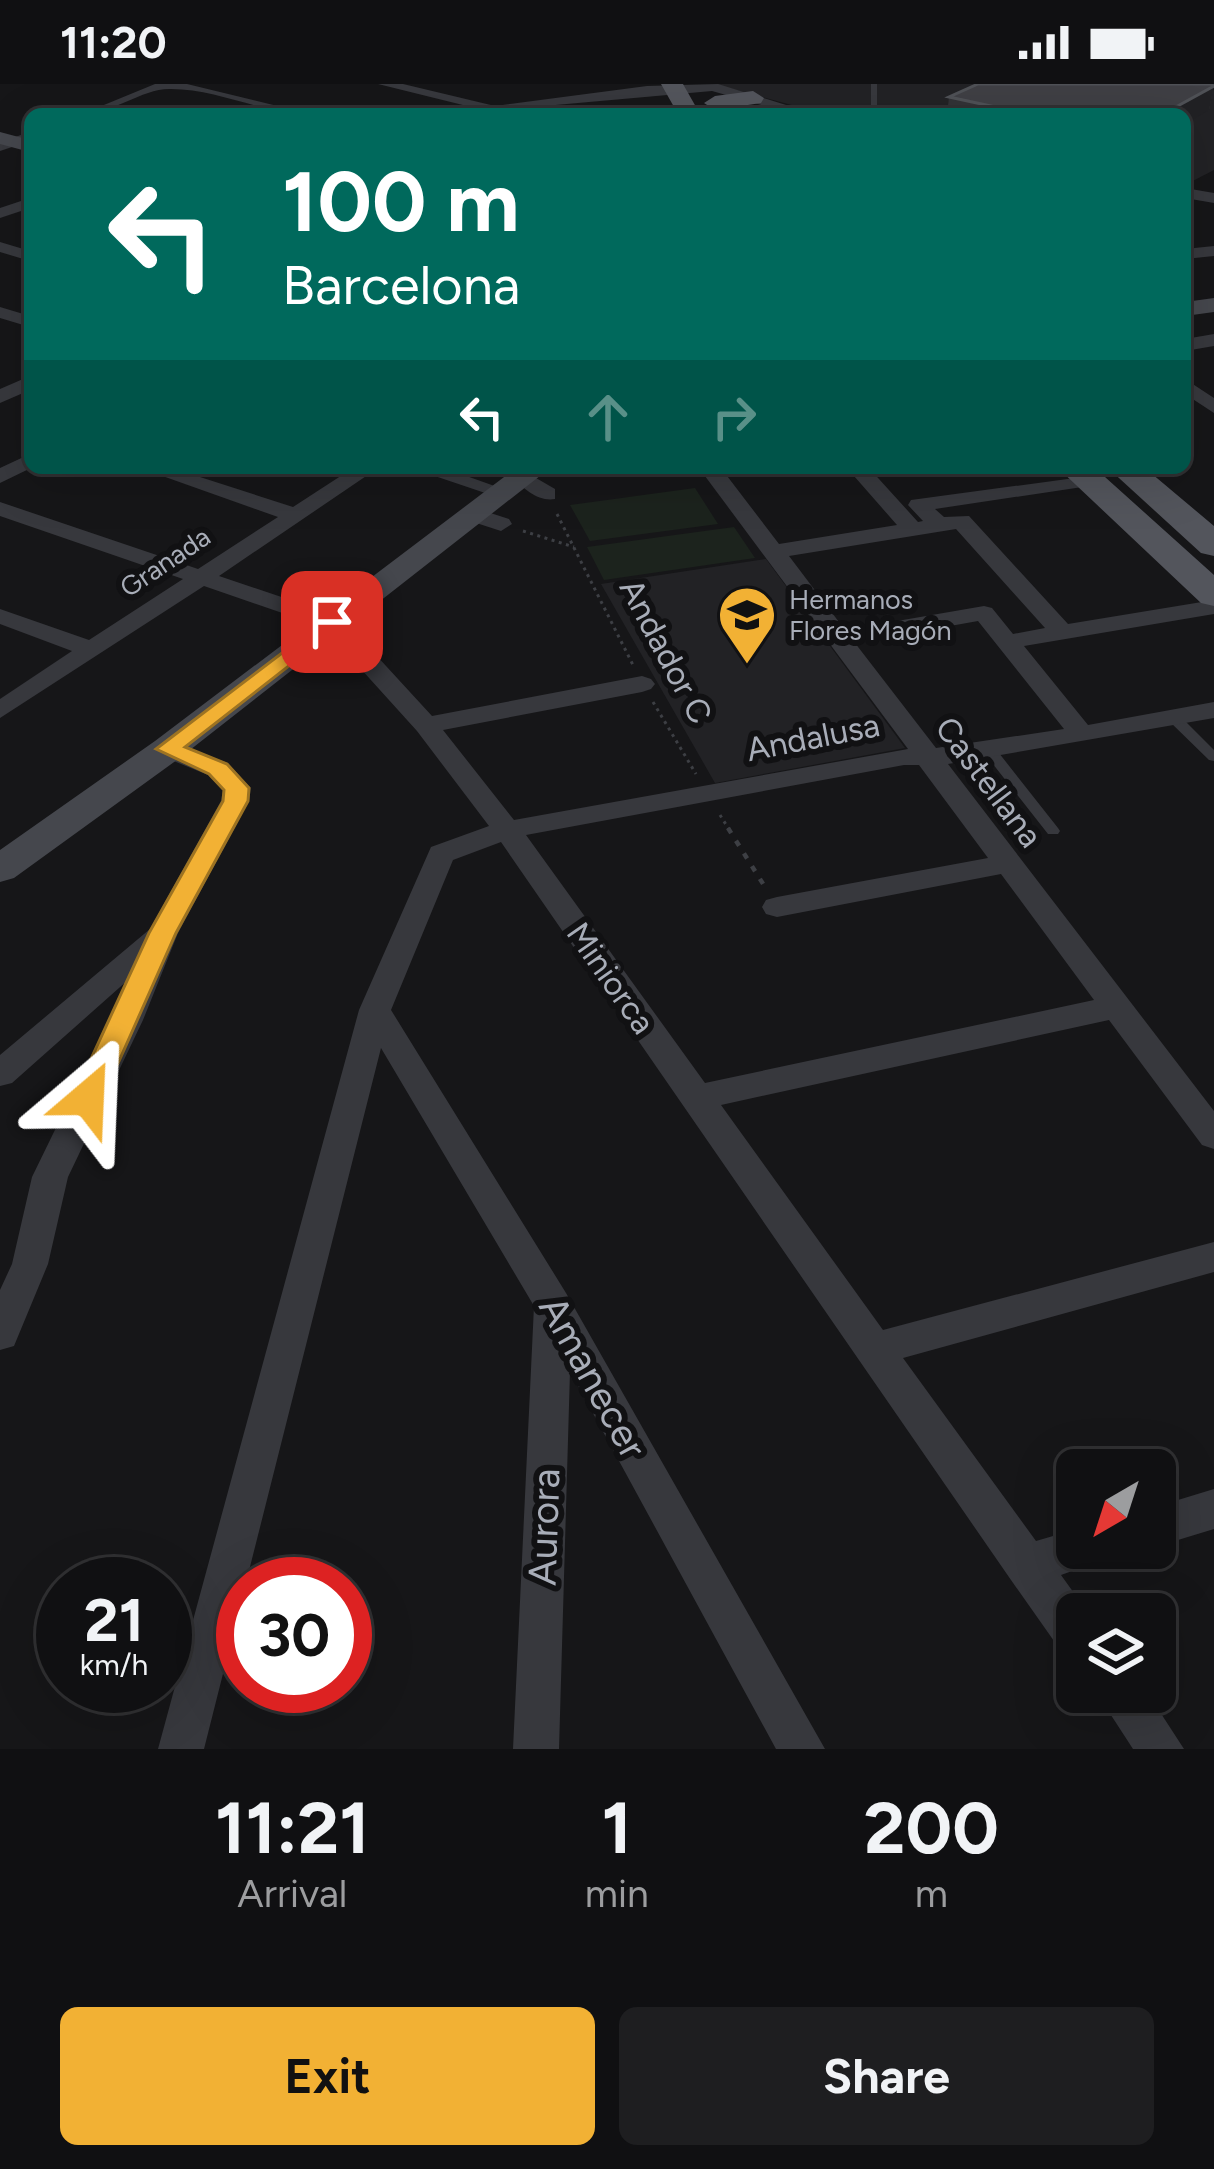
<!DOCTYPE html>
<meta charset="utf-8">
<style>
body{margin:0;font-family:Figtree,sans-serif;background:#1e1e20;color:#f1f3f6;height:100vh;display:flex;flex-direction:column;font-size:45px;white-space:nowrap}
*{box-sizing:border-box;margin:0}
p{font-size:39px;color:#9c9d9f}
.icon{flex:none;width:66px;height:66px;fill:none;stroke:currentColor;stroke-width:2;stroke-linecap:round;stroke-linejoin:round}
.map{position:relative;height:1665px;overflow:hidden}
.details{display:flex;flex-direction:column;background:#101012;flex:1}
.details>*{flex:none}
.guide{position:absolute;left:24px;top:24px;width:1167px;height:366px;border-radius:18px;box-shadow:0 12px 48px #0002,0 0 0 3px #303032;background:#00695c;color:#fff;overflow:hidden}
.needle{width:78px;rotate:219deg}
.controls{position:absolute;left:1056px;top:1365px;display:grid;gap:24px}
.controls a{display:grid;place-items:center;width:120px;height:120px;border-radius:18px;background:#101012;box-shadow:0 12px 48px #0002,0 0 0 3px #303032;font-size:60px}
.speed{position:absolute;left:36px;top:1473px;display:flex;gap:24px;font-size:60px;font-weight:700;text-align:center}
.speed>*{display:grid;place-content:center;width:156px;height:156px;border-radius:50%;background:#101012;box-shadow:0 12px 48px #0002,0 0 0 3px #303032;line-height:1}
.speed small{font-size:30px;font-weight:400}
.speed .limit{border:18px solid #d22;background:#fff;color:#111}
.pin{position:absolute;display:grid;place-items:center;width:102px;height:102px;color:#fff;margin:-51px;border-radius:24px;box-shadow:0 6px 18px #0006}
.me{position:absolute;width:132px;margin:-66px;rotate:26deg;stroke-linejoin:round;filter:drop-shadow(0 0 9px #0008)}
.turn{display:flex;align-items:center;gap:42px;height:252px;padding:0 60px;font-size:54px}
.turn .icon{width:156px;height:156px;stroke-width:2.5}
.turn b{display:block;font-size:84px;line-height:102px}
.lanes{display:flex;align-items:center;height:114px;padding:0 60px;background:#0003;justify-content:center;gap:60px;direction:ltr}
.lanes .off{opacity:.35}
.eta{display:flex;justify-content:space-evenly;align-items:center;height:204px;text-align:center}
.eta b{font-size:72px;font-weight:700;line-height:84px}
.primary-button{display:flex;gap:24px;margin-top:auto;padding:24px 60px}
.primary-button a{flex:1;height:138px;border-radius:18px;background:#f2b134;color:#111;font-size:48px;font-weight:700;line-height:138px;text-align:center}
.primary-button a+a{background:#1e1e20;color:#f1f3f6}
.status{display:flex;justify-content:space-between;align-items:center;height:84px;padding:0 60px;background:#101012;direction:ltr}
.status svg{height:33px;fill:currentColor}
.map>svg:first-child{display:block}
</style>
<div class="status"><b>11:20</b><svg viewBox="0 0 49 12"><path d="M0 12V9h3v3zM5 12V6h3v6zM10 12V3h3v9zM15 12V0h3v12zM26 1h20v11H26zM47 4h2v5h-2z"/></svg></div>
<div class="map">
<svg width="1214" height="1665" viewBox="0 0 1214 1665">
<rect width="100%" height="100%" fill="#161618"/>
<path fill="#222225" d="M 714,0 L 1191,0 L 1214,6 L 1214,86 L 1185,101 L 1185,30 L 825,30 Z
M 766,475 L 905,664 L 715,699 L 601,500 Z"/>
<path fill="#1c231d" d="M 695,404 L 718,440 L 590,457 L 570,421 Z
M 734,443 L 755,474 L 604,496 L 587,463 Z"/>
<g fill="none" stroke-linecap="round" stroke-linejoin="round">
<path stroke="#3d3f44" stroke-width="3" stroke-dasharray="3 4.5" stroke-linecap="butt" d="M 557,430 L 633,581
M 523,447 L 574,463
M 653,618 L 696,690
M 720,731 L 730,747"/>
<path stroke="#3d3f44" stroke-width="4.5" stroke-dasharray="6 9" stroke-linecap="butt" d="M 728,744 L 765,803"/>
<path fill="#37383d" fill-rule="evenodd" d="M 871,0 L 877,0 L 877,30 L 871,30 Z
M 1173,629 L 1178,630 L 1214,666 L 1214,677 L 1209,676 L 1168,636 L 1167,633 Z
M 990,663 L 995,664 L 1058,744 L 1060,747 L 1058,750 L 1048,750 L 985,670 L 983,667 Z"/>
<path fill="#37383d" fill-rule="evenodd" d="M 155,0 L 187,0 L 310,30 C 263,30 218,5 171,5 C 142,4 114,30 82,30 Z
M 378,0 L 403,0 L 495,22 L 647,2 L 718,0 L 815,30 L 793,30 L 712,7 L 455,30 L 475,24 Z
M 685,21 L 690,28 L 645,30 Z
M 30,48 L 30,57 L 0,67 L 0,58 Z
M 1185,104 L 1214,109 L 1214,119 L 1185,114 Z
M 30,114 L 30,124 L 0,134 L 0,124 Z
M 0,158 L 30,167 L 30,177 L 0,168 Z
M 1214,162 L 1214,172 L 1185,175 L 1185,165 Z
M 0,223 L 30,232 L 30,243 L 0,234 Z
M 1214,250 L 1214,262 L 1185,267 L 1185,255 Z
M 30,292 L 30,306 L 0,319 L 0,305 Z
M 1185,295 L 1214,314 L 1214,329 L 1185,310 Z
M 30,370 L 31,384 L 0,399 L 0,384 Z
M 140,384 L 172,384 L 293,423 L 353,384 L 378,384 L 219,492 L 341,533 L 432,632 L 642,592 L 651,595 L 655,600 L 651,605 L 642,608 L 443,646 L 514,736 L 908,665 L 699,384 L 721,384 L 779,460 L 897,441 L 847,384 L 869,384 L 918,438 L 923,437 L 908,421 L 911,416 L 1097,391 L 1100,396 L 1089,402 L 935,425 L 944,433 L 969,432 L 1068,540 L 1214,516 L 1214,530 L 1024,562 L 1088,641 L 1214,618 L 1214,634 L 948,680 L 1214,1027 L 1214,1065 L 1202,1061 L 1109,936 L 721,1021 L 883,1246 L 1214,1158 L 1214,1188 L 903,1274 L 1036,1457 L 1077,1445 L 1077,1464 L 1103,1464 L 1097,1478 L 1061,1491 L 1089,1530 L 1077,1530 L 1077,1573 L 1061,1567 L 1011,1496 L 501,758 L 453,776 L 391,926 L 566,1209 L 825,1665 L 776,1665 L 570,1287 L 559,1665 L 513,1665 L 534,1222 L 381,964 L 204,1665 L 158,1665 L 359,926 L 431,763 L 489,742 L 417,647 L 323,543 L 204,502 L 0,634 L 0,615 L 72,567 L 0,540 L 0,525 L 89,556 L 183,495 L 0,432 L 0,418 L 198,485 L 278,433 ZM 956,445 L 1045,544 L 1013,550 L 992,524 L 984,522 L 845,546 L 789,472 ZM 978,537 L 1064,645 L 936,664 L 855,559 ZM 904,681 L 919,681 L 988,774 L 777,813 L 766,816 L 762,823 L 766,830 L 777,833 L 1001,790 L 1094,916 L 705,999 L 526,751 Z
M 411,384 L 444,384 L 514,409 L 503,415 Z
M 524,387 L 555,405 L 555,415 C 539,418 523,405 513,393 Z
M 475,424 L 509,435 L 512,440 L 501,447 L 467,436 L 464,431 Z
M 168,657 L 228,679 L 251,704 L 249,717 L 178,849 L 143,936 L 68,1093 L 48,1180 L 14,1262 L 0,1266 L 0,1206 L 12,1180 L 32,1093 L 128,896 L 12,999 L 0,1002 L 0,971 L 150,845 L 221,717 L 223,706 L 208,691 L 159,671 L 155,665 L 159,659 Z
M 1214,1405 L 1214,1445 L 1155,1463 L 1155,1423 Z
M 1096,1608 L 1147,1608 L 1184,1665 L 1133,1665 Z"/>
<path fill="#45474d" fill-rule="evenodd" d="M 0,48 L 30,56 L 30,68 L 0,60 Z
M 1214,214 L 1214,228 L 1185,232 L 1185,218 Z
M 516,384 L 550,384 L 181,673 L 14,794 L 0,798 L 0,766 L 155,657 Z"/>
<path fill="#53555c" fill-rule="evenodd" d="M 661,0 L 683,0 L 700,30 L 678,30 Z
M 753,7 L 764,14 L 761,19 L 715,26 L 704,19 L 715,12 Z
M 1058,384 L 1095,384 L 1214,491 L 1214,522 L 1201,519 Z
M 1108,384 L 1145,384 L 1214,442 L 1214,472 L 1201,469 Z"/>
</g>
<path fill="#323236" d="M 1214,1 L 1209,26 L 1185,30 L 947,30 L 949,13 Z"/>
<path fill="#212124" d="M 1214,2 L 1209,26 L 1185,40 L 1185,30 L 1163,30 Z"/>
<path fill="#3f3f44" stroke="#4f5156" stroke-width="3" d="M 978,0 L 1210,0 L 1214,2 L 1163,30 L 1028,30 L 949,13 Z"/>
<path fill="#f2b134" stroke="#9d7322" stroke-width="3" d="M 332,531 L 340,533 L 340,542 L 185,663 L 227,680 L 249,704 L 248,717 L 176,849 L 99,1022 L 78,1022 L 73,1014 L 149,849 L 223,717 L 224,706 L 209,690 L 156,665 Z"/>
<defs>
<g id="school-pin" transform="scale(3)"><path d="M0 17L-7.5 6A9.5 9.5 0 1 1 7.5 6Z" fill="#f2b134" stroke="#111113"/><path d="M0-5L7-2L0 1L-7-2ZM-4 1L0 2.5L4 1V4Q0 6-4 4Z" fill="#111"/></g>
</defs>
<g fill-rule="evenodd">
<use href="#school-pin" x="747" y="531"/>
</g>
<g text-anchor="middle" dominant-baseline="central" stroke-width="12" stroke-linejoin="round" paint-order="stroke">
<g font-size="27" fill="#a8adb8" stroke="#111113">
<text transform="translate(165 478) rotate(-34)">Granada</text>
</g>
<g font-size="27" fill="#a8adb8" stroke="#111113" text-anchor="start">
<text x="789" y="515">Hermanos<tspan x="789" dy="31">Flores Magón</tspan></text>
</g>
<g font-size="33" fill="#a8adb8" stroke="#111113">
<text transform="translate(666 567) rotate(62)">Andador C</text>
<text transform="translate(813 653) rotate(-11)">Andalusa</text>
<text transform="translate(989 698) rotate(53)">Castellana</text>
<text transform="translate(611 894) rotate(55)">Miniorca</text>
</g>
<g font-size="39" fill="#a8adb8" stroke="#111113">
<text transform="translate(593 1293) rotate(61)">Amanecer</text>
<text transform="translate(544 1443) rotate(-88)">Aurora</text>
</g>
</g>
</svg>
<div class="controls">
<a><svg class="needle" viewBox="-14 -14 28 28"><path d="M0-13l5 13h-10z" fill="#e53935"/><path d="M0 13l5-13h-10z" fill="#9c9d9f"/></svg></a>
<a><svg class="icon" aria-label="layers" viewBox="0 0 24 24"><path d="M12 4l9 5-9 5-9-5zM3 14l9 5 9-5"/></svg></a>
</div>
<div class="speed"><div>21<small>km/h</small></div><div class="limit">30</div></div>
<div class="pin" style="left:332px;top:538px;background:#d93025"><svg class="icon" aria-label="arrive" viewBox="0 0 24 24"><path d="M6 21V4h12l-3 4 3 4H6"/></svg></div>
<svg class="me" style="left:88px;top:1014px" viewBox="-20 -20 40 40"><path d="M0-17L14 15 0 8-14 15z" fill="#f2b134" stroke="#fff" stroke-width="4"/></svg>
<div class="guide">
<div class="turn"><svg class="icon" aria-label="left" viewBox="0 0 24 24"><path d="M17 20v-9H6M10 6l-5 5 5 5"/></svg><div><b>100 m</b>Barcelona</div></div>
<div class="lanes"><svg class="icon" aria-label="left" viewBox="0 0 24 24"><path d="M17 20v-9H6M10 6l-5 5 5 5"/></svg><svg class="icon off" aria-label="ahead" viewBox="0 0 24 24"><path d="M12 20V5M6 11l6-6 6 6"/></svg><svg class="icon off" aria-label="right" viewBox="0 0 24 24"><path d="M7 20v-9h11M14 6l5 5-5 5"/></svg></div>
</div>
</div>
<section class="details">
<div class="eta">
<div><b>11:21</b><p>Arrival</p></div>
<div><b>1</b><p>min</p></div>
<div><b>200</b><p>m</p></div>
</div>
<div class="primary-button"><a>Exit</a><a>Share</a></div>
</section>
